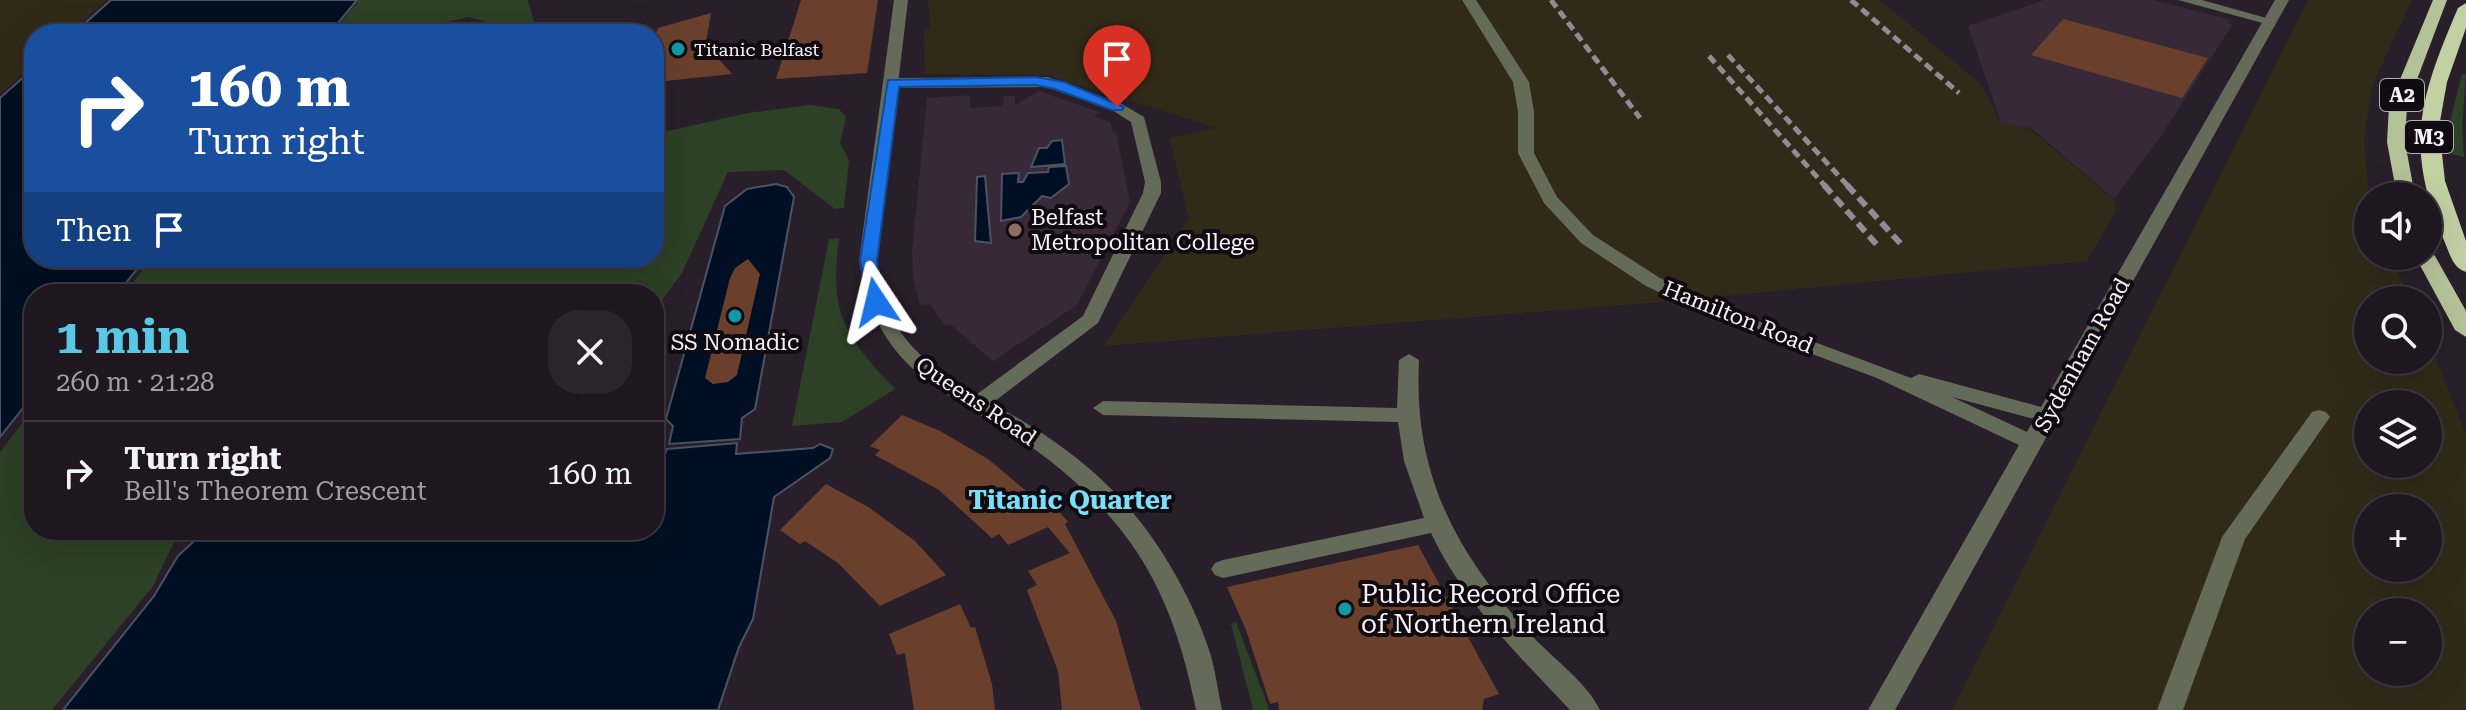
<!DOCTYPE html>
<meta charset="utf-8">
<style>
body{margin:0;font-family:"Roboto Serif",serif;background:#2c242d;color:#f1f3f6;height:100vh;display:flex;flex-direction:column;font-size:30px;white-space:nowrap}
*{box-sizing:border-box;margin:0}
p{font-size:26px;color:#a19fa5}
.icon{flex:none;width:44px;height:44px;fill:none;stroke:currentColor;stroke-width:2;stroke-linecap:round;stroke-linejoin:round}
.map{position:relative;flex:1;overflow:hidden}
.panel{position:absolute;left:24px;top:284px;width:640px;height:256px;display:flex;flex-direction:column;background:#1f1720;border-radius:32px;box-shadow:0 8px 32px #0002,0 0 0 2px #3c363e}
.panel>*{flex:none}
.hud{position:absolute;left:24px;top:24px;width:640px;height:244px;border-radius:32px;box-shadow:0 8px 32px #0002,0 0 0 2px #3c363e;background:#1a4fa0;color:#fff;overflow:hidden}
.tools{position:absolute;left:2354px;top:182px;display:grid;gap:16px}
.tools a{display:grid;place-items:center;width:88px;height:88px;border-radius:50%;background:#1f1720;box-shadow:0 8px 32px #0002,0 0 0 2px #3c363e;font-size:40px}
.pin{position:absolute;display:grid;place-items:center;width:68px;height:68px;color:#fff;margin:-82px -34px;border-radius:50% 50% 50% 0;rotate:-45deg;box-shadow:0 0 8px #0007}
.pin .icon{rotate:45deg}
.me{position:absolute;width:88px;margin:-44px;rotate:350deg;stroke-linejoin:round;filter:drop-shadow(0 0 6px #0008)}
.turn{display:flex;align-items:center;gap:28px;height:168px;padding:0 32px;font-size:36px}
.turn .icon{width:104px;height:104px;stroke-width:2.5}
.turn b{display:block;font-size:56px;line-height:68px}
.then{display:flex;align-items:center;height:76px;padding:0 32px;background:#0003;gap:16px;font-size:30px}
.round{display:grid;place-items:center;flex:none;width:84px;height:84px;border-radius:32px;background:#2c242d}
.head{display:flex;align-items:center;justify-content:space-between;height:136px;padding:0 32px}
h1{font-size:48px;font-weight:700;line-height:60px;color:#59c8e4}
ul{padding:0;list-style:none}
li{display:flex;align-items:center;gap:24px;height:104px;padding:0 32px;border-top:2px solid #3c363e}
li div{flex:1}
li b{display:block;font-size:30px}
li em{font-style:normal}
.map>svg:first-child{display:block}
</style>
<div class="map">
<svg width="2466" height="710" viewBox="0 0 2466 710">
<rect width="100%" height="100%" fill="#291f2a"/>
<path fill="#382938" d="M 2044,0 L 2153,0 L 2231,20 L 2227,23 L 2232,25 L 2159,139 L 2114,199 L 2031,128 L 2001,123 L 1968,26 Z
M 1039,91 L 1099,112 L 1094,116 L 1110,122 L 1113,132 L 1116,132 L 1130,202 L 1077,305 L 993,361 L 950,324 L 945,326 L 930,304 L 920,305 L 913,278 L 912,252 L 927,98 L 970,95 L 970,108 L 1002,106 L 1004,96 L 1015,96 L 1015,105 Z"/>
<path fill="#312a19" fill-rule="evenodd" d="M 0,0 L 107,0 L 68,34 L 34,34 L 34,64 L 0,94 Z
M 928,0 L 1880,0 L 1983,86 L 2000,122 L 2030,129 L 2114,200 L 2117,209 L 2087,261 L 1662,302 L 1103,346 L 1189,219 L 1169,138 L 1218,128 L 1046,75 L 925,74 L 924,30 L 930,29 Z
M 2308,0 L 2412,0 L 2372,86 L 2364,140 L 2369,196 L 2368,256 L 2391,256 L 2410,300 L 2368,300 L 2368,360 L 2428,360 L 2428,340 L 2466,434 L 2466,710 L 1952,710 ZM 2368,404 L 2428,404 L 2428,464 L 2368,464 ZM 2368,508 L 2428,508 L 2428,568 L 2368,568 ZM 2368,612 L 2428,612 L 2428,672 L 2368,672 Z"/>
<path fill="#2c4125" d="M 359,0 L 528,0 L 535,26 L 485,34 L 491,23 L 469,17 L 438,24 L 423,34 L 332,34 Z
M 2462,74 L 2466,74 L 2462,129 L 2464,157 L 2451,154 L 2447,134 Z
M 809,105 L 839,109 L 846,117 L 840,143 L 849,160 L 844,208 L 835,209 L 784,170 L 728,172 L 682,273 L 654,311 L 654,294 L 124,294 L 152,258 L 654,258 L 654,134 L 748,113 Z
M 839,238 C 829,313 844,336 895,389 L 842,422 L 792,426 L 829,239 Z
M 34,408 L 34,530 L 186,530 L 176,538 L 153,586 L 52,710 L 0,710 L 0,452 Z
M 1236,622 L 1268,706 L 1268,710 L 1253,710 L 1231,624 Z"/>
<path fill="#000f23" stroke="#4b5363" stroke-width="2" d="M 111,0 L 357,0 L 329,34 L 73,34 Z
M 34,68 L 34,258 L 146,258 L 117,294 L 34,294 L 34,394 L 0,437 L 0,98 Z
M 1062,140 L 1065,164 L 1031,167 L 1039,148 L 1047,148 L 1052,141 Z
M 1066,166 L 1069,184 L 1051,198 L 1042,196 L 1021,217 L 1001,221 L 1002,174 L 1019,173 L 1018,182 L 1023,182 L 1028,173 L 1048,172 L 1049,167 Z
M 985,176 L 991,243 L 975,241 L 977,177 Z
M 776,184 L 787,187 L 794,197 L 755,409 L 742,418 L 740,439 L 669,444 L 673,426 L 666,419 L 725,206 L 747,189 Z
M 737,443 L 736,454 L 813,448 L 820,444 L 833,449 L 830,458 L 774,497 L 753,619 L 739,647 L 718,710 L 63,710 L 154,596 L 178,556 L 206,530 L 654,530 L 654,463 L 662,462 L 667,449 Z"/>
<path fill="#6a402d" d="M 801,0 L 878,0 L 867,73 L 776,79 Z
M 711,13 L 705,48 L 710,49 L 732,74 L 666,81 L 654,88 L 654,37 L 658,28 Z
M 2063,19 L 2208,58 L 2182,98 L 2031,55 Z
M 748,259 L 760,274 L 737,375 L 728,382 L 713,384 L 705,378 L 730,278 L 735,268 Z
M 902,415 L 940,431 L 988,459 L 1049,510 L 1055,507 L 1068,522 L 1065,524 L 1116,621 L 1141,710 L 1062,710 L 1058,671 L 1027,590 L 1037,585 L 1028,571 L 1070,553 L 1048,527 L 1008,545 L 999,534 L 992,538 L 939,490 L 875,455 L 880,450 L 870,446 Z
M 826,484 L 868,507 L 915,541 L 946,575 L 880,606 L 838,563 L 805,541 L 800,544 L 780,530 Z
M 1418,545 L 1499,694 L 1484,699 L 1482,710 L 1279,710 L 1278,702 L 1270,704 L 1246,630 L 1227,587 Z
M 960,604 L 971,628 L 975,627 L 992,684 L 995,710 L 914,710 L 905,653 L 897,655 L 889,634 Z"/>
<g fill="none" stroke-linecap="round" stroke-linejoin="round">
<path fill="#656b59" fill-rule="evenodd" d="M 2178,0 L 2202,0 L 2277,21 L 2270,25 Z
M 1048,77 L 1122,104 L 1144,117 L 1161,182 L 1161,193 L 1098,323 L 983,410 L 976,412 L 966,405 L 969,400 L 1083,316 L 1143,193 L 1145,182 L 1131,122 L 1112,110 L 1046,87 L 892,88 L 884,83 L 892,78 Z
M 1409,354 L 1419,360 C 1413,476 1457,555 1534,638 C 1555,660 1587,683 1600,710 L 1570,710 C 1519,656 1463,601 1431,533 L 1223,578 L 1215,575 L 1211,569 L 1215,563 L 1223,560 L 1424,518 L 1404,461 L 1398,422 L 1103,415 L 1093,408 L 1103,401 L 1397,408 L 1399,360 Z
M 2319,410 L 2326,412 L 2330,417 L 2245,539 L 2183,710 L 2157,710 L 2222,537 L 2312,412 Z"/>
<path fill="#656b59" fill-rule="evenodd" d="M 894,0 L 908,0 L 877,261 C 881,283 885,305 896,325 C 926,374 984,397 1031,426 C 1063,446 1095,471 1121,499 C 1160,541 1194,601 1211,656 C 1216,674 1218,692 1222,710 L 1196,710 C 1181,634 1157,566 1102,508 C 1077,482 1049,458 1018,438 C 935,385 878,369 859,261 Z
M 1462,0 L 1476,0 L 1529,82 L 1534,112 L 1534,153 L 1557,197 L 1593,235 L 1660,278 L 1728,310 L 1911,378 L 1919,374 L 2041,407 L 2275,0 L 2289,0 L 1895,710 L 1868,710 L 2019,445 L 1877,378 L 1714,318 L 1646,286 L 1581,243 L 1544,203 L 1518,153 L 1518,112 L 1513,82 ZM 1952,397 L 2034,419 L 2027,432 Z"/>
<path fill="#b4c298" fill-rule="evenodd" d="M 2433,0 L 2447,0 L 2407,106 L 2405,142 L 2415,196 L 2397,196 L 2387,142 L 2389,106 Z
M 2428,251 L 2435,256 L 2466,311 L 2466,337 L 2455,330 L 2415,256 L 2428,256 Z"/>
<path fill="#c2d1a2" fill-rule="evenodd" d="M 2466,3 L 2466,28 L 2447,82 L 2439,127 L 2445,181 L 2466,241 L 2466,272 C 2452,268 2449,251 2443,238 C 2404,145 2420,97 2458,8 Z"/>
<path stroke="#938a93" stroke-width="5" stroke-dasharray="9 5" stroke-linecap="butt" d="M 1551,0 L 1640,118
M 1851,0 L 1959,93
M 1728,55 L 1849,187
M 1709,56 L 1826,187"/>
<path stroke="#938a93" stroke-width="6" stroke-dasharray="11 6" stroke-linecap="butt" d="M 1824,185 L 1878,246
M 1847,185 L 1901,244"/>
</g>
<path fill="#1a73e8" stroke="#114b97" stroke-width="2" d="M 1036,77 L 1064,82 L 1124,107 L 1122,110 L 1112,110 L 1055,89 L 1036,85 L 899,87 L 877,261 L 884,302 L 882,306 L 870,306 L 860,261 L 888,80 Z"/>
<g fill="#0f9aa8" stroke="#0f0b10" stroke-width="3">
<circle cx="678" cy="49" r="8"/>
<circle cx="735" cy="316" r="8"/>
<circle cx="1345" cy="609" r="8"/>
</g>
<circle fill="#8d6e63" stroke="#0f0b10" stroke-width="3" cx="1015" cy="230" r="8"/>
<g text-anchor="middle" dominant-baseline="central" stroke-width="8" stroke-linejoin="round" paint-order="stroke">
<g font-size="18" fill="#f9f2f9" stroke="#0f0b10" text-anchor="start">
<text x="694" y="49">Titanic Belfast</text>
</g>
<g fill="#0f0b10" stroke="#b3adb3" stroke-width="2">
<rect x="2380" y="79" width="44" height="32" rx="6"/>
<rect x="2405" y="121" width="48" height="32" rx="6"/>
</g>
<g font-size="20" font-weight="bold" fill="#f9f2f9">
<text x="2402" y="95">A2</text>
<text x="2429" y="137">M3</text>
</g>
<g font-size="22" fill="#f9f2f9" stroke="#0f0b10" text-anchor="start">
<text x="1031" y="217">Belfast<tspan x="1031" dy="25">Metropolitan College</tspan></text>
<text x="735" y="342" text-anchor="middle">SS Nomadic</text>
</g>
<g font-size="22" fill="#f9f2f9" stroke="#0f0b10">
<text transform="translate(1738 317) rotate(22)">Hamilton Road</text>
<text transform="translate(2082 355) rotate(-61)">Sydenham Road</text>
<text transform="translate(976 401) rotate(34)">Queens Road</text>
</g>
<g font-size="26" font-weight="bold" fill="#7bdff9" stroke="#0f0b10">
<text x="1070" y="500">Titanic Quarter</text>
</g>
<g font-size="26" fill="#f9f2f9" stroke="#0f0b10" text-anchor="start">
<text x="1361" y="594">Public Record Office<tspan x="1361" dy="30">of Northern Ireland</tspan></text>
</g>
</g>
</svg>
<div class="tools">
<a><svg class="icon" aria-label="sound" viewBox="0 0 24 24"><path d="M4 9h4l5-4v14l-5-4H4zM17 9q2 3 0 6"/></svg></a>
<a><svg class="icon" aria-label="search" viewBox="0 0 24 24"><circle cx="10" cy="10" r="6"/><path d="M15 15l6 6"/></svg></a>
<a><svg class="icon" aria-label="layers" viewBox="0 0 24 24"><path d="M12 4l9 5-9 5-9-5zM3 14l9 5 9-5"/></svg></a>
<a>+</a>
<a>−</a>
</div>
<div class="pin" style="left:1117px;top:107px;background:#d93025"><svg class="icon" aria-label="arrive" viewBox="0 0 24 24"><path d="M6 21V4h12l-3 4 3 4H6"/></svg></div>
<svg class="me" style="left:876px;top:302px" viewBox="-20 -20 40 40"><path d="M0-17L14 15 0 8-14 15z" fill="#1a73e8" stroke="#fff" stroke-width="4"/></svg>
<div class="hud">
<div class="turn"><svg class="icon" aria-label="right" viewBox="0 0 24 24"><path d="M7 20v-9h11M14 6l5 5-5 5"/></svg><div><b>160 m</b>Turn right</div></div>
<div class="then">Then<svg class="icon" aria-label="arrive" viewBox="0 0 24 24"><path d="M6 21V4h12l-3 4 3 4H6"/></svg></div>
</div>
<section class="panel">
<div class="head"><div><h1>1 min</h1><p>260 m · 21:28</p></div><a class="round"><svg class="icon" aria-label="close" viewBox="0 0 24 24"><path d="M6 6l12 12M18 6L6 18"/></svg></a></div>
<ul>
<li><svg class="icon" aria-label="right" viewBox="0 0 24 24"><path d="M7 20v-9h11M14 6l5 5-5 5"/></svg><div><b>Turn right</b><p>Bell's Theorem Crescent</p></div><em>160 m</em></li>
</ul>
</section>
</div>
